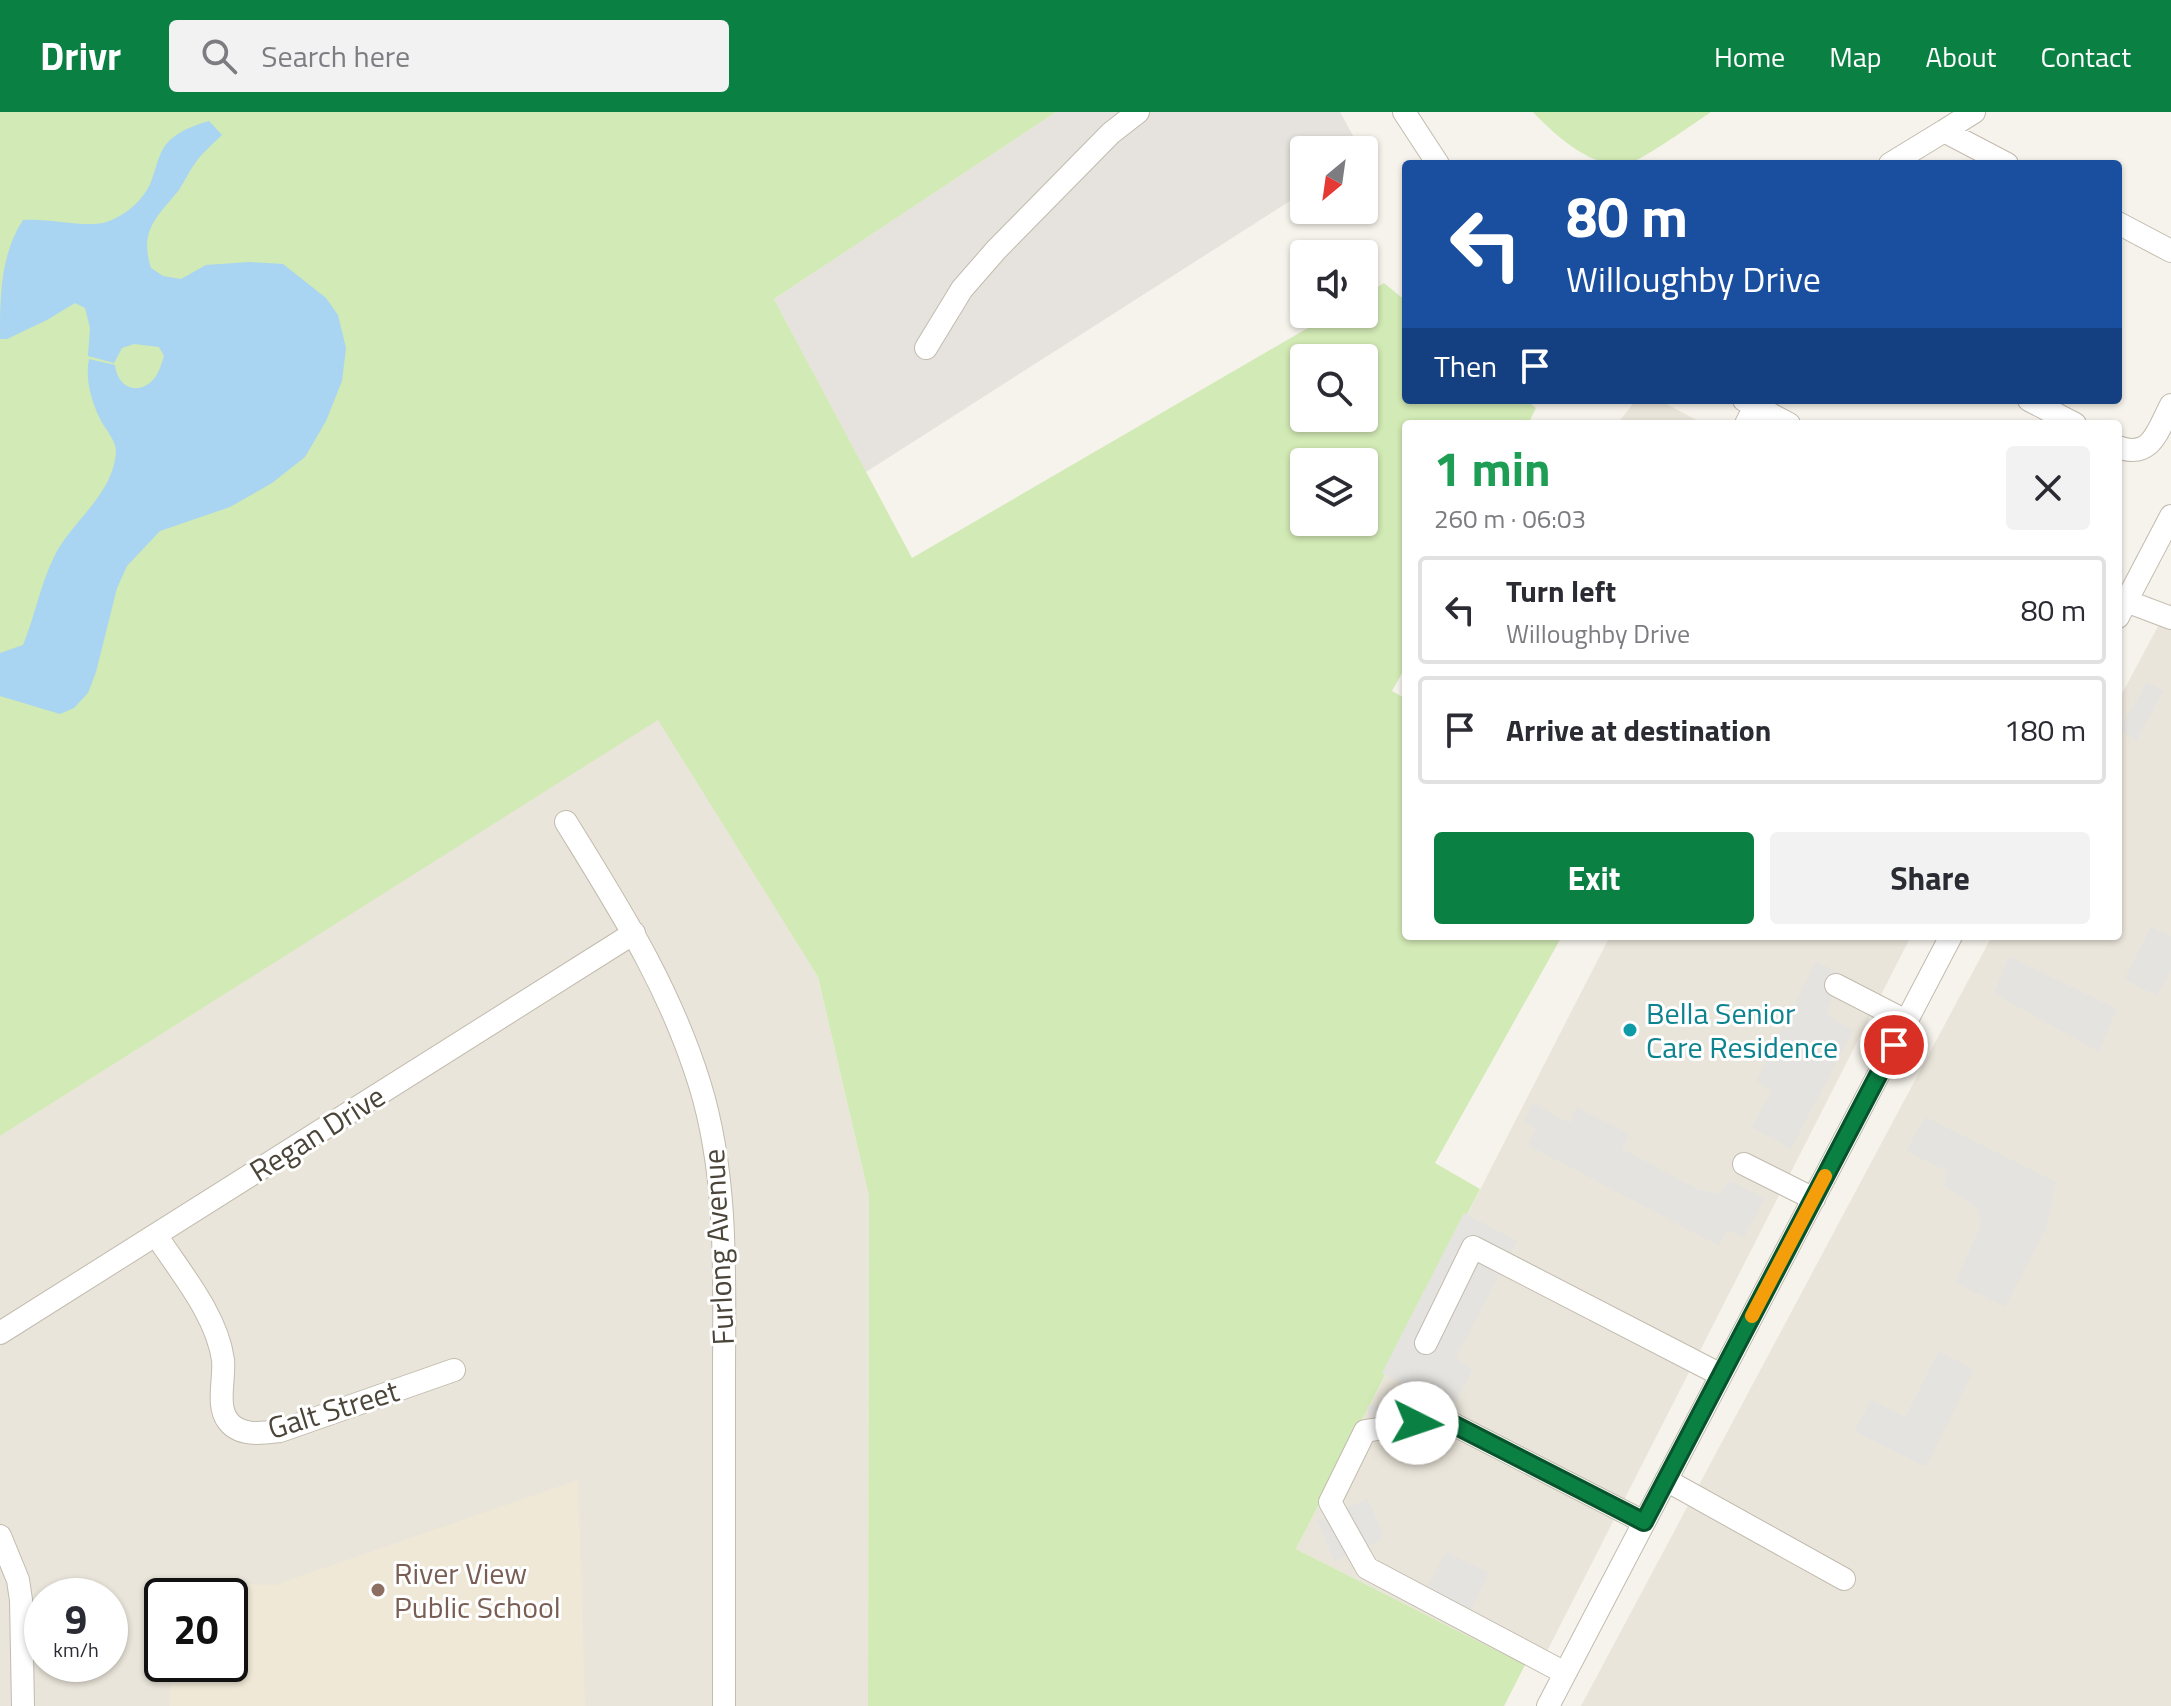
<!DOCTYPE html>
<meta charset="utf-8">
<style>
body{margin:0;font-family:"Titillium Web",sans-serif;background:#f2f2f3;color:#2b2b33;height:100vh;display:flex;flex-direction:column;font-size:30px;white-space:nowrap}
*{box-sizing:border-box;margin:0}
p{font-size:26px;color:#7c7c81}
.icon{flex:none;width:44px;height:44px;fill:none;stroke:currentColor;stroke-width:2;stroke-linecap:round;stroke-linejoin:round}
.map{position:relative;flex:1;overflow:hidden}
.details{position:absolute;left:1402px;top:308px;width:720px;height:520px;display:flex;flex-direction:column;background:#fff;border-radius:8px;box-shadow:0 2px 6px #0004}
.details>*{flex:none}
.top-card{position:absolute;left:1402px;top:48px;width:720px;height:244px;border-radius:8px;box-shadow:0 2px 6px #0004;background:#1a4fa0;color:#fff;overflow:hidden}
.needle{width:52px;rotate:209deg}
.tools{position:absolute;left:1290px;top:24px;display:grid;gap:16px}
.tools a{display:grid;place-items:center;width:88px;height:88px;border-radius:8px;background:#fff;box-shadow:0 2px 6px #0004;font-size:40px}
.speed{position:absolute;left:24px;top:1466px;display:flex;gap:16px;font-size:40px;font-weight:700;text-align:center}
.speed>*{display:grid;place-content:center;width:104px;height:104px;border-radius:50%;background:#fff;box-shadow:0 2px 6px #0004;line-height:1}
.speed small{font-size:20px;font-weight:400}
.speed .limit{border:4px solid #111;border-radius:12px;background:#fff;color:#111}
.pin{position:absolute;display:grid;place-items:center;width:68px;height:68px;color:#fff;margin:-34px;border:4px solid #fff;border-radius:50%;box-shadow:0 2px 8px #0007}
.me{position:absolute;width:88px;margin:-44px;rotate:94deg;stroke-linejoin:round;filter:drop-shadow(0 0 6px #0008)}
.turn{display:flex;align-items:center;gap:28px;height:168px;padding:0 32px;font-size:36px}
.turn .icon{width:104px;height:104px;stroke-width:2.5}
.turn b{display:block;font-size:56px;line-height:68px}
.then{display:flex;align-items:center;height:76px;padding:0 32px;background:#0003;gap:16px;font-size:30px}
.round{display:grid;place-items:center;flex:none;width:84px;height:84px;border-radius:8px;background:#f2f2f3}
.overview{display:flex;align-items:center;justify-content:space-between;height:136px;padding:0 32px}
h1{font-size:48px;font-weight:700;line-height:60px;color:#1e9e55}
.button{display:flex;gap:16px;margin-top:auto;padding:16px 32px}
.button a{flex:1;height:92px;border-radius:8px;background:#0b8043;color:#fff;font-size:32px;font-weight:700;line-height:92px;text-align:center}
.button a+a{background:#f2f2f3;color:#2b2b33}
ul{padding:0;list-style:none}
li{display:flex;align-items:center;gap:24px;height:108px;margin:0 16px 12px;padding:0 16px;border:4px solid #e1e1e2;border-radius:8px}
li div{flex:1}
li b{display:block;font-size:30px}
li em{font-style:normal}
header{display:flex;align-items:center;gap:48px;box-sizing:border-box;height:112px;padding:0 40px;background:#0b8043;color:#fff}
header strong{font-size:38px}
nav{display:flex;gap:44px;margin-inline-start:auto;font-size:28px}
.search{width:560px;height:72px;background:#f2f2f3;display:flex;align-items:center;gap:20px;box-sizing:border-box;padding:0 28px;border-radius:8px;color:#7c7c81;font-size:30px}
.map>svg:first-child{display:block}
</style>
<header>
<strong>Drivr</strong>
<div class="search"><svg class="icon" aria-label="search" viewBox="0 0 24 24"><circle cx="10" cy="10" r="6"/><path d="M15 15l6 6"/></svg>Search here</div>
<nav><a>Home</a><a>Map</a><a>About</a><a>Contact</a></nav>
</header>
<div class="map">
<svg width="2171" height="1594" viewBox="0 0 2171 1594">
<rect width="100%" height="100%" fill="#f6f3ec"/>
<path fill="#eae5da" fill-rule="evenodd" d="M 1636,288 L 1659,288 L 1704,312 L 1617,312 Z
M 2171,490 L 2171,1594 L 1581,1594 L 1992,824 L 2118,824 L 2118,589 Z
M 658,607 L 818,865 L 869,1084 L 868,1594 L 0,1594 L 0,1024 ZM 42,1484 L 110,1484 L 110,1552 L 42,1552 ZM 162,1484 L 230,1484 L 230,1552 L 162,1552 Z
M 1610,824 L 1911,824 L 1537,1559 L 1296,1437 Z"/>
<path fill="#e6e2dd" d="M 1056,0 L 1340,0 L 1361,38 L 1304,38 L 1304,80 L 866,360 L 774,187 Z"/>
<path fill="#efe8d6" d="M 578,1368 L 585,1594 L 170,1594 L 171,1552 L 230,1552 L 230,1484 L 174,1484 L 174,1469 L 275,1473 Z"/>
<path fill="#d2eab5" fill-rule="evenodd" d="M 0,0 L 1056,0 L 774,187 L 912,446 L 1332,202 L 1364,202 L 1364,183 L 1384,171 L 1406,189 L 1406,288 L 1526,288 L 1536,296 L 1528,312 L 1406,312 L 1406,554 L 1392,579 L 1406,587 L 1406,824 L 1562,824 L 1435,1051 L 1480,1077 L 1296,1437 L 1525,1553 L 1504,1594 L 868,1594 L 869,1084 L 818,865 L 658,608 L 0,1024 ZM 1304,246 L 1364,246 L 1364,306 L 1304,306 ZM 1304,350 L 1364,350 L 1364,410 L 1304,410 Z
M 1533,0 L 1711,0 C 1696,10 1640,50 1627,52 C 1591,57 1555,23 1533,0 Z"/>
<path fill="#e5e3e0" d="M 2147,570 L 2164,579 L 2136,629 L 2119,618 Z
M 2151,815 L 2171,824 L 2171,860 L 2157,884 L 2124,867 Z
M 2009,844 L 2117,897 L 2099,940 L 1993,881 Z
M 1816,849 L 1842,863 L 1826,900 L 1838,910 L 1854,917 L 1791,1037 L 1751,1015 L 1772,979 L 1756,969 Z
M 1533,991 L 1570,1011 L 1576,995 L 1630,1022 L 1622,1037 L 1698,1077 L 1718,1082 L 1730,1068 L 1765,1087 L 1744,1125 L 1728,1118 L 1719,1134 L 1528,1033 L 1536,1017 L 1524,1009 Z
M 1925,1005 L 2056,1070 L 2047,1115 L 2005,1195 L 1955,1171 L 1981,1112 L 1978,1097 L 1944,1074 L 1947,1059 L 1906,1039 Z
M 1464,1101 L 1517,1129 L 1456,1246 L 1473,1257 L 1452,1296 L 1382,1261 Z
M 1939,1239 L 1974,1258 L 1926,1355 L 1854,1319 L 1871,1288 L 1905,1305 Z
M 1416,1285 L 1431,1337 L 1388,1340 L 1384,1327 L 1370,1310 L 1367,1294 Z
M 1368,1387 L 1383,1422 L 1379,1429 L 1334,1449 L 1317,1408 Z
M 1446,1440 L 1489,1461 L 1470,1501 L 1423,1481 Z"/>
<path fill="#a9d4f2" d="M 209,9 L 222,23 C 213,32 203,40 196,50 C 189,59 185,69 179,78 C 157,105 139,118 151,156 L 163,164 L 181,167 L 206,153 L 249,150 L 283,152 L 326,186 L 338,203 L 346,236 L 342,269 L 326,309 L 305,345 L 272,371 L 230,395 L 160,419 L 127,454 L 117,476 L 96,560 L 88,581 L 74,596 L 60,602 L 0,584 L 0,541 L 23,533 C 35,504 40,473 54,445 C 71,409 114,383 116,339 C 116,328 105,317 100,307 C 91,288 85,267 89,247 L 115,253 C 117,274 136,284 152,269 C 159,262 161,253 164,244 L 159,235 L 134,232 L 122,236 L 114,251 L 88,244 L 90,216 L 85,196 L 75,191 L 47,208 L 7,227 L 0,227 C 0,186 0,143 23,108 C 47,106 82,115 103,111 C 123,106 146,87 152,67 C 157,54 159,38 170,28 C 181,18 195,13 209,9 Z"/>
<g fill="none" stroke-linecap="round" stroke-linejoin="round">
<g stroke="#c2bbae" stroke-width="24">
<path id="minor" d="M 1404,0 L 1438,52
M 1944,19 L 1974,0
M 1890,52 L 1944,19 L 2007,52
M 2118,111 L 2171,139
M 926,236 L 962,177 L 996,138 L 1111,21 L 1138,0
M 1744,288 L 1789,312
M 2029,288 L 2075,312
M 1746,312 L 1755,294
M 2118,335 C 2152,348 2158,317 2171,293
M 2118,486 L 2171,506
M 2118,505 L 2171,404
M 566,710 C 620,798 669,873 700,973 C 729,1068 724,1169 724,1267 C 724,1376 724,1485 724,1594
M 1836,873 L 1906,909
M 1744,1052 L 1814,1087
M 156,1123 C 180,1160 217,1203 223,1248 C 225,1267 216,1293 228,1309 C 240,1325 263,1321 280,1319 L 454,1258
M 0,1221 L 634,821
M 1426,1231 L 1473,1135 L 1721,1263
M 1666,1368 L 1844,1467
M 0,1424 L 18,1468 L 21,1488 L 23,1594
M 1565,1561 L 1367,1456 L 1330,1390 L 1365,1319 L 1443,1307 L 1644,1410
M 1548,1594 L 1951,824"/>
</g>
<use href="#minor" stroke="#fff" stroke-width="22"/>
</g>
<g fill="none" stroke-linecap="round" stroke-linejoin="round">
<g stroke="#07532c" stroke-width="20">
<path id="route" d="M 1417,1311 L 1443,1307 L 1644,1410 L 1894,933"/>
</g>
<use href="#route" stroke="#0b8043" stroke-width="14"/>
<path stroke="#f59e0b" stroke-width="14" d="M 1752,1204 L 1825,1064"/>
</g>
<circle fill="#0f9aa8" stroke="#fff" stroke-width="3" cx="1630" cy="918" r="8"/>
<circle fill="#8d6e63" stroke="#fff" stroke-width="3" cx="378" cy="1478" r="8"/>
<g text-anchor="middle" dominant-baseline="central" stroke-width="6" stroke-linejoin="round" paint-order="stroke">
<g font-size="30" fill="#0d838f" stroke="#fff" text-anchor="start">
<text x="1646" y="901">Bella Senior<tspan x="1646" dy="34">Care Residence</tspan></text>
</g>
<g font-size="30" fill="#4b4439" stroke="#fff">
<text transform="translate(317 1021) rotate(-32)">Regan Drive</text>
<text transform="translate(718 1135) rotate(-93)">Furlong Avenue</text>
<text transform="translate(333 1297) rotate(-17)">Galt Street</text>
</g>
<g font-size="30" fill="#785e54" stroke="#fff" text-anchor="start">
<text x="394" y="1461">River View<tspan x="394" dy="34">Public School</tspan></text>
</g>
</g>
</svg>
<div class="tools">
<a><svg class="needle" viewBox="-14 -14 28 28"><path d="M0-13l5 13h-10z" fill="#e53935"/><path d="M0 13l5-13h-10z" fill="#7c7c81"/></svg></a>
<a><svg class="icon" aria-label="sound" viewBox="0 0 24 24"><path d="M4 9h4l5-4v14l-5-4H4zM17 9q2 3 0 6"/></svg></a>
<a><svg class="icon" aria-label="search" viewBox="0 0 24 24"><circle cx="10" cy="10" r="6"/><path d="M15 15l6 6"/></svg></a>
<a><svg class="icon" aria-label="layers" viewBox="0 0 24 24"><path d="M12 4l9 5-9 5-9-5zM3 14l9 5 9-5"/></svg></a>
</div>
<div class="speed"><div>9<small>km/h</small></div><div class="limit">20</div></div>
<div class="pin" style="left:1894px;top:933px;background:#d93025"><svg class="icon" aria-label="arrive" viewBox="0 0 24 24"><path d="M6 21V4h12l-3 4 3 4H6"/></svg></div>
<svg class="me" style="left:1417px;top:1311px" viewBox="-20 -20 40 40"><circle r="19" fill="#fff"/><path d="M0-13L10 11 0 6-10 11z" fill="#0b8043"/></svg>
<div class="top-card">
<div class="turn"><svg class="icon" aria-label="left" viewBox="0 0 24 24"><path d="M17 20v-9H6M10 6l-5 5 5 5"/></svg><div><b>80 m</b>Willoughby Drive</div></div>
<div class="then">Then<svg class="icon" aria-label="arrive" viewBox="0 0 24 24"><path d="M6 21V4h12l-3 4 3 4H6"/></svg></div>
</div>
<section class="details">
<div class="overview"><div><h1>1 min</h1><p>260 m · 06:03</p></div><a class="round"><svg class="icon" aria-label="close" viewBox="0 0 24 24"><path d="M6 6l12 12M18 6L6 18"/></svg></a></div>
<ul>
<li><svg class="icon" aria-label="left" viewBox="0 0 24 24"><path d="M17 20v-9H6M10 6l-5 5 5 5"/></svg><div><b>Turn left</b><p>Willoughby Drive</p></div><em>80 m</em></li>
<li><svg class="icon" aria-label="arrive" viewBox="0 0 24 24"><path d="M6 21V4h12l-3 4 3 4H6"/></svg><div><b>Arrive at destination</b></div><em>180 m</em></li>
</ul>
<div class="button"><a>Exit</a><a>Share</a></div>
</section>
</div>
